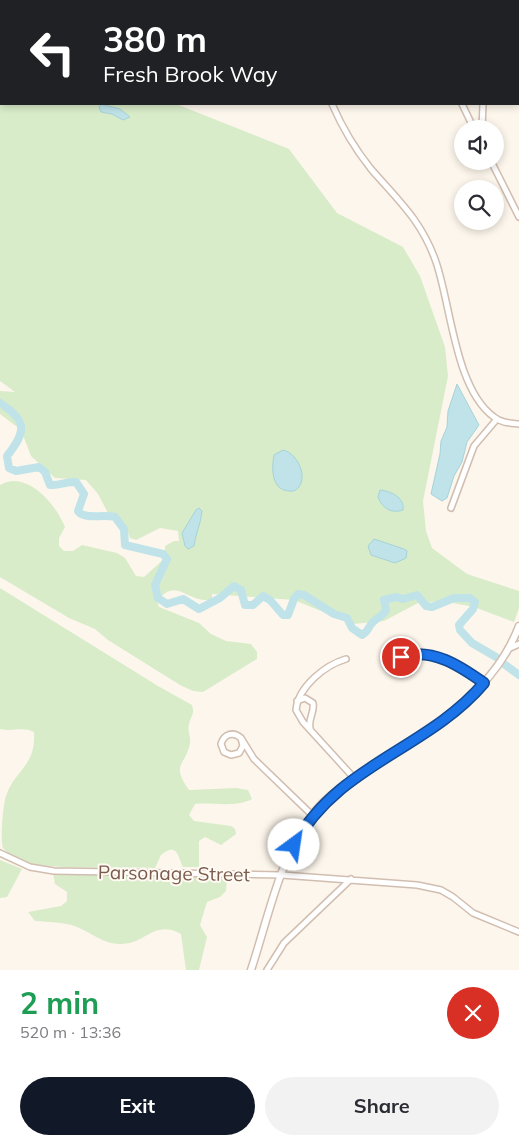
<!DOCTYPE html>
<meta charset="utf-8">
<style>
body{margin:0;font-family:Mulish,sans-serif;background:#f2f2f3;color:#2b2b33;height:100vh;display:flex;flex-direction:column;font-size:19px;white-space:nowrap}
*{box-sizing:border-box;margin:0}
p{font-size:16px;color:#7c7c81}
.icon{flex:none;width:28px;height:28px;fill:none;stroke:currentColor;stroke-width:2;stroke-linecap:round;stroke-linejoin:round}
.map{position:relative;height:970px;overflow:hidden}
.details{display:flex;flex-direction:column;background:#fff;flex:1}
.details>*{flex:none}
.guide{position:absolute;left:0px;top:0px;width:520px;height:105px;box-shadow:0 2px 8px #0003;background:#202124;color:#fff;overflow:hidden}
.fabs{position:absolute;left:454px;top:120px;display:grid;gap:10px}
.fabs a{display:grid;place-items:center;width:50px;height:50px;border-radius:50%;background:#fff;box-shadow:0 2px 8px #0003;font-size:25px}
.pin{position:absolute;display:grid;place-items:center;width:42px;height:42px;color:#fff;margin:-21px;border:2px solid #fff;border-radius:50%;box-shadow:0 1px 5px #0007}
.me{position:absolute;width:55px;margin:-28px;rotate:31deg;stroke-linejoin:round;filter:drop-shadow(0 0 4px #0008)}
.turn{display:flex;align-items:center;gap:18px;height:105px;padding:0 20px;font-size:22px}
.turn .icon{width:65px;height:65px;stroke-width:2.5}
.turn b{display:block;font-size:35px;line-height:42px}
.round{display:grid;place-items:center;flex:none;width:52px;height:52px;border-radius:26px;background:#f2f2f3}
.headline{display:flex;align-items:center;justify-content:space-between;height:85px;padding:0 20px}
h1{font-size:30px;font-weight:700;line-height:38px;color:#1e9e55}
.button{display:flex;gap:10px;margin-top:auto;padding:10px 20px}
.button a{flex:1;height:58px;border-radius:30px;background:#111827;color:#fff;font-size:20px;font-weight:700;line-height:58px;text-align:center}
.button a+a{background:#f2f2f3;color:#2b2b33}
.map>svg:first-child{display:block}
</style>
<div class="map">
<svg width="519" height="970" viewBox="0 0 519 970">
<rect width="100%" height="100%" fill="#fdf6ec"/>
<path fill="#d8ecc9" d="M 0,0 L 93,0 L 1,1 L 1,104 L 176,104 L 289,149 L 337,213 L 403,247 L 420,276 L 445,347 L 448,376 L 423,501 L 426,531 L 432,548 L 467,574 L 519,591 L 519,608 L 514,622 L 474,607 L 442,601 L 418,603 L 384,621 L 353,624 L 294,600 L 212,594 L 212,600 C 185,603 178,576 157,601 L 159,607 L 199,623 L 211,634 L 226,641 L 251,644 L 257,652 L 257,659 L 203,692 L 193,691 L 180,685 L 108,640 L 95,629 L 69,618 L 0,577 L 0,485 C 26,469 56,504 65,527 L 59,538 L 59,546 L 64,551 L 73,551 L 82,545 L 117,553 L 125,558 L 136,576 L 144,577 L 165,558 L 165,546 L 174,541 L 179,541 L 178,531 L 160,528 L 136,540 L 130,538 L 125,523 L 108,513 L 98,494 L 86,480 L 55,478 L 31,456 L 21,430 L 0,414 L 0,391 L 15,392 L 0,381 Z
M 0,588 L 158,686 L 192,705 C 195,714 191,716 189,724 C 187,730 191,737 190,743 C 186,766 170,763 189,790 L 236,788 L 248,790 L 252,799 C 236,808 212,802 195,804 L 189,815 L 194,821 L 231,826 L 235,829 L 236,834 L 221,845 L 205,837 L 199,841 L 199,867 L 183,867 C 178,858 178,841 161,855 L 155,868 C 114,866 65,871 25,862 C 19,861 7,853 3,848 C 0,841 3,805 6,796 C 15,769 36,767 34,732 C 23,726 12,732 0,729 Z
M 0,860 L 22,869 L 7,897 L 0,898 Z
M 53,873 L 222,875 L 227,878 L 226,891 L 220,897 L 207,902 L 200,925 L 207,937 L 199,970 L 186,970 L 181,934 C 153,919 146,945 120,944 C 103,944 92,933 77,927 C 65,922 48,922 35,921 L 28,912 L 61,906 L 67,901 L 67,892 L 55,884 Z"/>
<path fill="#bfe3e8" stroke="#a5d3da" d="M 101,104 L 120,109 L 130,117 L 123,120 L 112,114 L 101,112 L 99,107 Z
M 457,384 L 479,425 L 467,442 L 462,462 L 454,476 L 447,498 L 442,501 L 431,494 L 440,454 L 441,441 L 447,427 L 448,411 Z
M 283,450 C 300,454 310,483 294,491 C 272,493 271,472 274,455 Z
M 380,490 C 390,491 405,497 403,510 C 391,514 382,508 378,497 Z
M 199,508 L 202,511 C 201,524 195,535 194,546 L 188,549 L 185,546 L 182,533 L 196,510 Z
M 374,539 L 404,549 L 407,551 L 406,558 L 395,563 L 371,555 L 368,546 Z"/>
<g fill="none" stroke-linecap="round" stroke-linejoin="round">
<path stroke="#bfe3e8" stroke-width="8" d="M 0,403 C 28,421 26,432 7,456 L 9,468 L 16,471 L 39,467 L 45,472 L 50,485 C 60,486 67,481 76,482 L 84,494 L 78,511 C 84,520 103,514 115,517 L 124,529 L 125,545 L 163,554 L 167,559 L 155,585 L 158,598 L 167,604 L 183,599 L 199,609 L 220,598 L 234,586 L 241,590 L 245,605 L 253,605 L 263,596 L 270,600 L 283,615 L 288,615 L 294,599 L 298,594 L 304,595 L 334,614 L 347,618 L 352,628 L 362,635 C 369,631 368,627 373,622 C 378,617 383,616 386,610 L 384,600 L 396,597 L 403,599 L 417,595 L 426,606 L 432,607 L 454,598 L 470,598 L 475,602 L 473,609 L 459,625 L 460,630 L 472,643 L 496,657
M 504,664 L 519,675"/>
<g stroke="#d1beb0" stroke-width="8">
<path id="minor" d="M 291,0 L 292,1
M 412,0 L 413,1
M 498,1 L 498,0
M 332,104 C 342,127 355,149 371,169 C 398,200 422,221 436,262 C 451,305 455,389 494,417 C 501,423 510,423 519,424
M 462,104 L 474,129
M 482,129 L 483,104
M 491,161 L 519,217
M 451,508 L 474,446 L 497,419
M 508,649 L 519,644
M 401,657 C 432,647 460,666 484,683
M 346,659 C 325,665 298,687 296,710 L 303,722 L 354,778
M 297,701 L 305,698 L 313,703 C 315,712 308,718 310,728
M 241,738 L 243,746 L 239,753 L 231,755 L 224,752 L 221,744 C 224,734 233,731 241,738 L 254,759 L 312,815
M 0,853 L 30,867 L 54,871 L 282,875 L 417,885 L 441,890 L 453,897 L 473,913 L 519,932
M 267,970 L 284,943 L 351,879"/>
</g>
<g stroke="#d1beb0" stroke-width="9">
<path id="tertiary" d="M 251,970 C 268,919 279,859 312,815 C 329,793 354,778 377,763 C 434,727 494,692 519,626"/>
</g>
<use href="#minor" stroke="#fff" stroke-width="5"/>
<use href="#tertiary" stroke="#fff" stroke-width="6"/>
</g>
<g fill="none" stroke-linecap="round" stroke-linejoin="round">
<g stroke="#114b97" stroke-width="12">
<path id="route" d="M 294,845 C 338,764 427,750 484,683 C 460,666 432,647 401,657"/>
</g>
<use href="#route" stroke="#1a73e8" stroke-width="9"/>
</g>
<g text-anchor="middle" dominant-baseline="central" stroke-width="4" stroke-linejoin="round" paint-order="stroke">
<g font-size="19" fill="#7a5c4d" stroke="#fffaf3">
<text transform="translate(174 873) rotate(1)">Parsonage Street</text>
</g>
</g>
</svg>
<div class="fabs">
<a><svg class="icon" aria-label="sound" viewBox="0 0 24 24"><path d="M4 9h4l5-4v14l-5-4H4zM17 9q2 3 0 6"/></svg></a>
<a><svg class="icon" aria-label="search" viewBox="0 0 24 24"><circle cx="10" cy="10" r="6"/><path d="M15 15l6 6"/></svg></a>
</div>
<div class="pin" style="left:401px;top:657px;background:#d93025"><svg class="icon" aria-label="arrive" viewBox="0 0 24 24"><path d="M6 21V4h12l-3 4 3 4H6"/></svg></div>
<svg class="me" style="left:294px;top:845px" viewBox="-20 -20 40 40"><circle r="19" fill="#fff"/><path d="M0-13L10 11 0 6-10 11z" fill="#1a73e8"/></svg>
<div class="guide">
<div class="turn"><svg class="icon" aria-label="left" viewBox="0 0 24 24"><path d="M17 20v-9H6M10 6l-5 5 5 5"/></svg><div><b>380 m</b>Fresh Brook Way</div></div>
</div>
</div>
<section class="details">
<div class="headline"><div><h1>2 min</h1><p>520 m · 13:36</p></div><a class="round" style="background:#d93025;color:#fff"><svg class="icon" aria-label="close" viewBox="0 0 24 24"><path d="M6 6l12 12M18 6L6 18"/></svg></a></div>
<div class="button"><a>Exit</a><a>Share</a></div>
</section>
